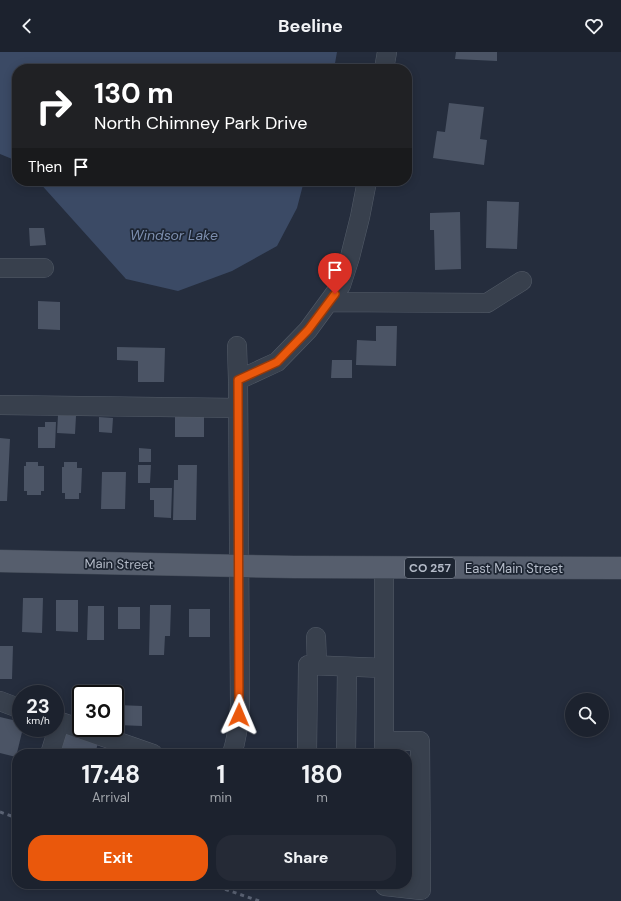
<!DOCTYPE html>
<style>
body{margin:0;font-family:"DM Sans",sans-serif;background:#252a36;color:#f1f3f6;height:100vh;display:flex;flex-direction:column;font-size:15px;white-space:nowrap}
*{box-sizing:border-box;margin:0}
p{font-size:13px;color:#a0a4aa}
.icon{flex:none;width:22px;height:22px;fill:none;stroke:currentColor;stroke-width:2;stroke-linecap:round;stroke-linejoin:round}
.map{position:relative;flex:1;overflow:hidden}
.side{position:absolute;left:12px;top:697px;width:400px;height:140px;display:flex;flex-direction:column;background:#1c222e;border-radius:16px;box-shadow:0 2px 10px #0003,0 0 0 1px #3a3f4a}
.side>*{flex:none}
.guide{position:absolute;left:12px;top:12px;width:400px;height:122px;border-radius:16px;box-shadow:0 2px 10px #0003,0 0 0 1px #3a3f4a;background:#202124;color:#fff;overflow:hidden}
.controls{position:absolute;left:565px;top:641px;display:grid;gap:8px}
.controls a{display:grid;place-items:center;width:44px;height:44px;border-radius:50%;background:#1c222e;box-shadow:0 2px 10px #0003,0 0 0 1px #3a3f4a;font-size:20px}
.speed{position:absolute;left:12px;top:633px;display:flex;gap:8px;font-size:20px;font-weight:700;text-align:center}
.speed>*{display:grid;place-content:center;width:52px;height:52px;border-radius:50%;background:#1c222e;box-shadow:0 2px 10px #0003,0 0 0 1px #3a3f4a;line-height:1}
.speed small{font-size:10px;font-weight:400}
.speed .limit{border:2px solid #111;border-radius:6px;background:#fff;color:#111}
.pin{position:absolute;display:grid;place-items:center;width:34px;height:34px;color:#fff;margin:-41px -17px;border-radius:50% 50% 50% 0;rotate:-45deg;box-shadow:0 0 4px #0007}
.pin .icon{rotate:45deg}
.me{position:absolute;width:44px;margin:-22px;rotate:1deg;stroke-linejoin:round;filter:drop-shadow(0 0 3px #0008)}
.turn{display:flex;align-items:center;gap:14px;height:84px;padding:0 16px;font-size:18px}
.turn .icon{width:52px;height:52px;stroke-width:2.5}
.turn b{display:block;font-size:28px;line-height:34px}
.then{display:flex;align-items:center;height:38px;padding:0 16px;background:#0003;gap:8px;font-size:15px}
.eta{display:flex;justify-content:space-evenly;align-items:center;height:68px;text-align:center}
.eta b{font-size:24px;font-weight:700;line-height:28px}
.primary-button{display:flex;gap:8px;margin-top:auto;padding:8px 16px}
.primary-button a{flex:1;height:46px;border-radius:16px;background:#ea580c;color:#fff;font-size:16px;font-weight:700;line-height:46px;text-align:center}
.primary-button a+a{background:#252a36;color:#f1f3f6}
header{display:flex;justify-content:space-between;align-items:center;height:52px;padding:0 16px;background:#1c222e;font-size:18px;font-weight:700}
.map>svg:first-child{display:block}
</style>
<header><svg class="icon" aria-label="back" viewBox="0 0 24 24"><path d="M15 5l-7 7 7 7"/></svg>Beeline<svg class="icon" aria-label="heart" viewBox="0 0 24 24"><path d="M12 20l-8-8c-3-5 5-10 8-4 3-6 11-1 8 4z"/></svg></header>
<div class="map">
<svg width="621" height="849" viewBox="0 0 621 849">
<rect width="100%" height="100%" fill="#252d3d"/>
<path fill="#3b4a65" d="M 0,0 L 337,0 L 334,17 L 17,17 L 17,109 L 0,102 Z
M 38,129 L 304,129 L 297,156 L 277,194 L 232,219 L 178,239 L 126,227 Z"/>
<path fill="#4b5465" d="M 456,0 L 497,0 L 497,9 L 455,7 Z
M 449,51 L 484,55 L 480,87 L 487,88 L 484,113 L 433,106 L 437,79 L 445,80 Z
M 487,149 L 519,150 L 517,197 L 486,196 Z
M 460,160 L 461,217 L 435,218 L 434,178 L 430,178 L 430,161 Z
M 29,176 L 44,176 L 46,193 L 30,194 Z
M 38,249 L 60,250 L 60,278 L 38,277 Z
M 376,274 L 397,274 L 396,314 L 356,313 L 357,288 L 376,289 Z
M 117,295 L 165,296 L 164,330 L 138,330 L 138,309 L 117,308 Z
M 332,308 L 352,308 L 352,326 L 331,326 Z
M 58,363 L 76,364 L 75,382 L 57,381 Z
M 175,364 L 204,365 L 204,385 L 175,385 Z
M 99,365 L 113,366 L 112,381 L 99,380 Z
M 45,370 L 56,370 L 55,396 L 38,396 L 38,375 L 45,375 Z
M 0,386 L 10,387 L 7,449 L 0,449 Z
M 139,396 L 151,397 L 151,410 L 139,410 Z
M 26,410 L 38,410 L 38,414 L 44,414 L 44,439 L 41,439 L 41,443 L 27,443 L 27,439 L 24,439 L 24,414 L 26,414 Z
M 64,410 L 77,410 L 77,416 L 82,416 L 81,441 L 79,441 L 79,447 L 65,447 L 65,441 L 62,441 L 62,415 L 64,415 Z
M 138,413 L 151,413 L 150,431 L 138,431 Z
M 178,413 L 197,413 L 196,468 L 173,468 L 174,428 L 178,428 Z
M 102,420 L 126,420 L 125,457 L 101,457 Z
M 150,436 L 172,436 L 171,466 L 154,465 L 154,448 L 150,448 Z
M 23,546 L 43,546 L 42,581 L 22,580 Z
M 56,548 L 78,548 L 78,580 L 56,579 Z
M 150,553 L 171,553 L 170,584 L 165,584 L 164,603 L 149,603 Z
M 88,554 L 104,554 L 104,588 L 87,588 Z
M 118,555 L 140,555 L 140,577 L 118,577 Z
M 189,557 L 210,557 L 210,585 L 189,585 Z
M 0,594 L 13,594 L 12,627 L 0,627 Z
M 118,653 L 142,654 L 142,674 L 118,673 Z
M 0,665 L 21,670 L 21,676 L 23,676 L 16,705 L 0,701 Z
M 62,680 L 98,691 L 95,702 L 56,702 Z"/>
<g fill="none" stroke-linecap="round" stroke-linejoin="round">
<g stroke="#535b68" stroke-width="20">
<path id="minor" d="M 384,17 L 387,0
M 0,216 L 44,216
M 329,250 L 487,251 L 522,229
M 238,328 L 277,310 L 308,278 L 341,233 L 350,205 L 360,165 L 367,129
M 0,353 L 238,356
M 316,585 L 317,613
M 0,649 L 21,657
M 55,668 L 153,702
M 384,689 L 420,689 L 421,838 L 385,834 L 385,832
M 50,702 L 60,670
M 232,702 C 237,686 239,670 240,653 L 238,328 L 237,294
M 307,702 L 308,613 L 384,616
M 346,702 L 347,615
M 384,702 L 384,516"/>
</g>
<g stroke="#414956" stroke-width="23">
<path id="major" d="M 0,509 L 294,515 L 621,516"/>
</g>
<use href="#minor" stroke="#38404d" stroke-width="19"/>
<use href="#major" stroke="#565e6d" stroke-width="22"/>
<path stroke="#5b6374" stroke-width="3" stroke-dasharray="4 4" stroke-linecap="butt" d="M 0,760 L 17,766
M 210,832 L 259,849"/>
</g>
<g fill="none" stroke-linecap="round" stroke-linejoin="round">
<g stroke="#983908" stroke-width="10">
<path id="route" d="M 239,663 L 238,328 L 277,310 L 308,278 L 335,242"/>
</g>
<use href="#route" stroke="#ea580c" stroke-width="7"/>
</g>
<g text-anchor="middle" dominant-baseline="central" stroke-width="3.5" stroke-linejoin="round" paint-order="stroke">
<rect fill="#1d2532" stroke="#878e9b" stroke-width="1" x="405" y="506" width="50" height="20" rx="3"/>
<g font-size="12" font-weight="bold" fill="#b4bbc8">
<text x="430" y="516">CO 257</text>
</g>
<g font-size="13" fill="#b4bbc8" stroke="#1d2532">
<text transform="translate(119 512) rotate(1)">Main Street</text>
<text x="514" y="516">East Main Street</text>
</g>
<g font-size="14" font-style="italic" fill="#7d8faf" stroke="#1d2532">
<text x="174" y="183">Windsor Lake</text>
</g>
</g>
</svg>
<div class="controls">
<a><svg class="icon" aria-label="search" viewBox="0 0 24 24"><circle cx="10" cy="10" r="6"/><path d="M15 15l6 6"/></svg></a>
</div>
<div class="speed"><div>23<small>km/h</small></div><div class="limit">30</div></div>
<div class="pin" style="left:335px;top:242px;background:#d93025"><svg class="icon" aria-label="arrive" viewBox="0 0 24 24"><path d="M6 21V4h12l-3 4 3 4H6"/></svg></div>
<svg class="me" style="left:239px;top:663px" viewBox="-20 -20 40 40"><path d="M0-17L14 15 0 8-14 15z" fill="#ea580c" stroke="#fff" stroke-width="4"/></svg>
<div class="guide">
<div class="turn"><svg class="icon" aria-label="right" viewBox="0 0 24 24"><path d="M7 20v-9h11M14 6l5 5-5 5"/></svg><div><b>130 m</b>North Chimney Park Drive</div></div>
<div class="then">Then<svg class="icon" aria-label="arrive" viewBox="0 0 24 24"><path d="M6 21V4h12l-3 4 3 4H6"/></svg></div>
</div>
<section class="side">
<div class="eta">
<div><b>17:48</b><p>Arrival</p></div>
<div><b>1</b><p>min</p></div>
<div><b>180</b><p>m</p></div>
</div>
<div class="primary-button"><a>Exit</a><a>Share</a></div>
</section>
</div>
